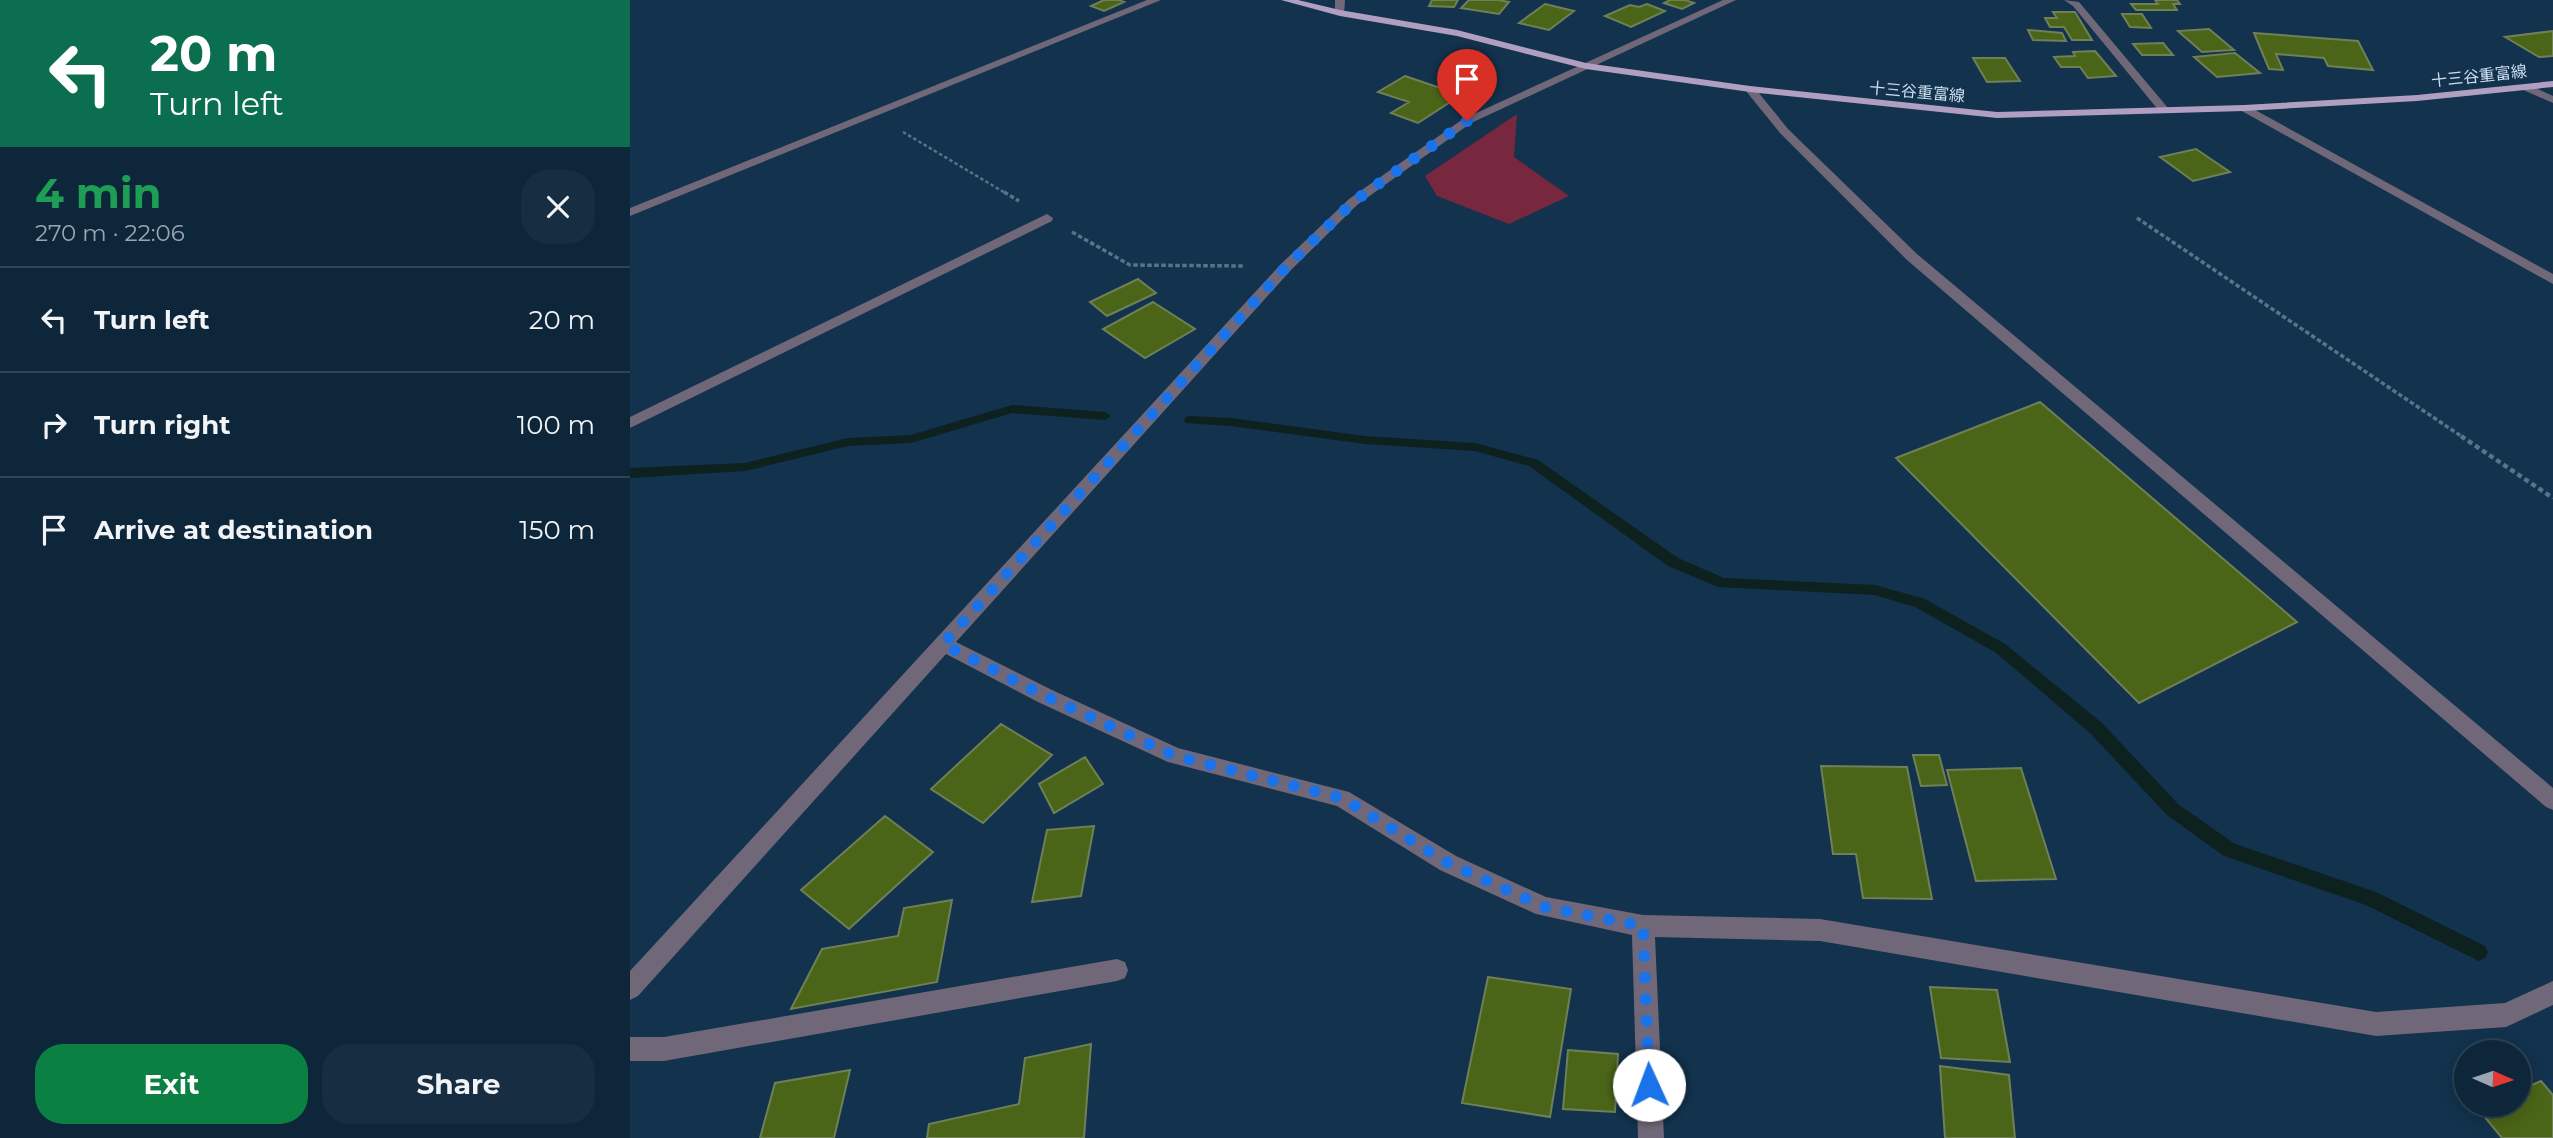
<!DOCTYPE html>
<meta charset="utf-8">
<style>
body{margin:0;font-family:Montserrat,"Noto Sans JP",sans-serif;background:#172e42;color:#f1f3f6;height:100vh;display:flex;flex-direction:column;font-size:26px;white-space:nowrap}
*{box-sizing:border-box;margin:0}
p{font-size:23px;color:#9ba5af}
.icon{flex:none;width:38px;height:38px;fill:none;stroke:currentColor;stroke-width:2;stroke-linecap:round;stroke-linejoin:round}
.map{position:relative;flex:1;overflow:hidden}
.side{display:flex;flex-direction:column;background:#0e263a;width:630px}
.side>*{flex:none}
.top-card{background:#0b6e4f;color:#fff;overflow:hidden}
.needle{width:46px;rotate:93deg}
.fabs{position:absolute;left:1824px;top:1040px;display:grid;gap:14px}
.fabs a{display:grid;place-items:center;width:77px;height:77px;border-radius:50%;background:#0e263a;box-shadow:0 4px 18px #0003,0 0 0 2px #2e4354;font-size:35px}
.pin{position:absolute;display:grid;place-items:center;width:60px;height:60px;color:#fff;margin:-72px -30px;border-radius:50% 50% 50% 0;rotate:-45deg;box-shadow:0 0 7px #0007}
.pin .icon{rotate:45deg}
.me{position:absolute;width:77px;margin:-38px;rotate:358deg;stroke-linejoin:round;filter:drop-shadow(0 0 5px #0008)}
.turn{display:flex;align-items:center;gap:24px;height:147px;padding:0 35px;font-size:32px}
.turn .icon{width:91px;height:91px;stroke-width:2.5}
.turn b{display:block;font-size:49px;line-height:60px}
.round{display:grid;place-items:center;flex:none;width:74px;height:74px;border-radius:28px;background:#172e42}
.summary{display:flex;align-items:center;justify-content:space-between;height:119px;padding:0 35px}
h1{font-size:42px;font-weight:700;line-height:52px;color:#1e9e55}
.cta{display:flex;gap:14px;margin-top:auto;padding:14px 35px}
.cta a{flex:1;height:80px;border-radius:28px;background:#0b8043;color:#fff;font-size:28px;font-weight:700;line-height:80px;text-align:center}
.cta a+a{background:#172e42;color:#f1f3f6}
ul{padding:0;list-style:none}
li{display:flex;align-items:center;gap:21px;height:105px;padding:0 35px;border-top:2px solid #2e4354}
li div{flex:1}
li b{display:block;font-size:26px}
li em{font-style:normal}
main{display:flex;flex:1;min-height:0}
.map>svg:first-child{display:block}
</style>
<main>
<section class="side">
<div class="top-card">
<div class="turn"><svg class="icon" aria-label="left" viewBox="0 0 24 24"><path d="M17 20v-9H6M10 6l-5 5 5 5"/></svg><div><b>20 m</b>Turn left</div></div>
</div>
<div class="summary"><div><h1>4 min</h1><p>270 m · 22:06</p></div><a class="round"><svg class="icon" aria-label="close" viewBox="0 0 24 24"><path d="M6 6l12 12M18 6L6 18"/></svg></a></div>
<ul>
<li><svg class="icon" aria-label="left" viewBox="0 0 24 24"><path d="M17 20v-9H6M10 6l-5 5 5 5"/></svg><div><b>Turn left</b></div><em>20 m</em></li>
<li><svg class="icon" aria-label="right" viewBox="0 0 24 24"><path d="M7 20v-9h11M14 6l5 5-5 5"/></svg><div><b>Turn right</b></div><em>100 m</em></li>
<li><svg class="icon" aria-label="arrive" viewBox="0 0 24 24"><path d="M6 21V4h12l-3 4 3 4H6"/></svg><div><b>Arrive at destination</b></div><em>150 m</em></li>
</ul>
<div class="cta"><a>Exit</a><a>Share</a></div>
</section>
<div class="map">
<svg width="1923" height="1138" viewBox="0 0 1923 1138">
<rect width="100%" height="100%" fill="#12324d"/>
<path fill="#77283e" d="M 887,114 L 884,157 L 939,196 L 879,224 L 807,196 L 795,176 Z"/>
<g fill="none" stroke-linecap="round" stroke-linejoin="round">
<path fill="#0d211f" fill-rule="evenodd" d="M 382,405 L 475,412 L 481,416 L 475,420 L 382,413 L 281,443 L 218,446 L 115,471 L 0,478 L 0,468 L 115,463 L 218,438 L 281,435 Z
M 560,416 L 601,418 L 735,436 L 845,443 L 908,460 L 1048,558 L 1094,578 L 1245,585 L 1295,599 L 1375,644 L 1472,723 L 1549,805 L 1605,844 L 1746,892 L 1855,946 L 1858,952 L 1855,958 L 1849,961 L 1736,905 L 1594,856 L 1537,815 L 1460,733 L 1365,652 L 1285,607 L 1245,595 L 1088,587 L 1038,566 L 899,466 L 845,451 L 735,444 L 601,426 L 556,423 L 554,420 L 556,417 Z"/>
</g>
<path fill="#4b6518" stroke="#6f7f58" stroke-width="2" d="M 474,0 L 489,0 L 494,2 L 474,11 L 461,6 Z
M 802,0 L 828,0 L 824,7 L 799,6 Z
M 839,0 L 868,0 L 879,2 L 869,14 L 831,8 Z
M 1040,0 L 1055,0 L 1064,3 L 1052,9 L 1034,3 Z
M 1525,0 L 1547,0 L 1550,4 L 1543,4 L 1547,10 L 1506,10 L 1501,4 L 1528,4 Z
M 915,4 L 944,11 L 919,30 L 889,23 Z
M 1017,4 L 1035,11 L 1001,27 L 975,16 L 1000,5 L 1009,7 Z
M 1423,12 L 1445,12 L 1462,40 L 1442,40 L 1434,27 L 1420,27 L 1415,18 L 1427,18 Z
M 1492,14 L 1512,14 L 1521,28 L 1500,27 Z
M 1579,29 L 1604,50 L 1572,52 L 1548,31 Z
M 1398,30 L 1432,33 L 1436,41 L 1403,40 Z
M 1923,31 L 1923,56 L 1909,57 L 1875,37 Z
M 1624,33 L 1728,41 L 1743,70 L 1698,66 L 1694,58 L 1646,54 L 1653,70 L 1639,69 Z
M 1533,43 L 1543,55 L 1512,55 L 1503,44 Z
M 1465,51 L 1486,76 L 1458,78 L 1450,67 L 1431,67 L 1424,57 L 1445,56 L 1443,52 Z
M 1605,53 L 1630,73 L 1587,77 L 1564,57 Z
M 1343,58 L 1375,58 L 1390,81 L 1357,82 Z
M 775,76 L 831,95 L 788,123 L 761,113 L 779,102 L 748,92 Z
M 1566,149 L 1600,172 L 1563,181 L 1530,157 Z
M 508,279 L 526,293 L 477,316 L 460,302 Z
M 523,302 L 565,329 L 515,358 L 473,329 Z
M 1410,402 L 1667,622 L 1509,703 L 1266,458 Z
M 371,724 L 422,755 L 353,823 L 301,789 Z
M 1283,755 L 1309,755 L 1317,785 L 1291,786 Z
M 455,757 L 473,784 L 424,813 L 409,784 Z
M 1191,766 L 1277,767 L 1302,899 L 1233,898 L 1226,854 L 1203,854 Z
M 1391,768 L 1426,879 L 1346,881 L 1317,770 Z
M 255,816 L 303,852 L 219,929 L 171,890 Z
M 464,826 L 451,896 L 402,902 L 417,830 Z
M 322,900 L 307,982 L 161,1009 L 192,949 L 268,936 L 274,908 Z
M 858,977 L 941,989 L 920,1117 L 832,1103 Z
M 1300,987 L 1367,990 L 1380,1062 L 1311,1058 Z
M 461,1044 L 454,1138 L 297,1138 L 299,1124 L 389,1104 L 395,1058 Z
M 938,1050 L 988,1054 L 985,1112 L 933,1109 Z
M 1310,1066 L 1379,1075 L 1385,1138 L 1315,1138 Z
M 220,1070 L 204,1138 L 130,1138 L 145,1083 Z
M 1911,1081 L 1923,1095 L 1923,1138 L 1872,1138 L 1849,1110 L 1861,1104 L 1888,1104 L 1888,1091 Z"/>
<g fill="none" stroke-linecap="round" stroke-linejoin="round">
<path stroke="#58738a" stroke-width="2.5" stroke-dasharray="3.5 2.5" stroke-linecap="butt" d="M 273,132 L 377,194"/>
<path stroke="#58738a" stroke-width="3.5" stroke-dasharray="4.5 2.5" stroke-linecap="butt" d="M 374,192 L 389,201
M 1507,218 L 1834,438
M 442,232 L 500,265 L 613,266"/>
<path stroke="#58738a" stroke-width="4.5" stroke-dasharray="5 3.5" stroke-linecap="butt" d="M 1831,436 L 1923,498"/>
<path fill="#706879" fill-rule="evenodd" d="M 517,0 L 531,0 L 0,216 L 0,208 Z
M 705,0 L 715,0 L 714,15 L 705,13 Z
M 1093,0 L 1106,0 L 841,123 L 727,205 L 661,270 L 326,642 L 422,690 L 548,748 L 719,792 L 826,856 L 916,897 L 1013,915 L 1190,919 L 1746,1012 L 1875,1003 L 1923,981 L 1923,1005 L 1876,1027 L 1746,1036 L 1190,941 L 1025,937 L 1034,1138 L 1008,1138 L 1002,935 L 906,914 L 810,870 L 707,806 L 538,762 L 408,702 L 316,654 L 8,996 L 0,1000 L 0,971 L 651,264 L 719,199 L 833,119 Z
M 1434,0 L 1449,2 L 1538,108 L 1538,112 L 1530,112 L 1443,6 Z
M 1891,85 L 1899,85 L 1923,96 L 1923,103 L 1891,89 Z
M 1116,87 L 1124,87 L 1158,129 L 1287,254 L 1923,788 L 1923,810 L 1916,807 L 1277,260 L 1150,133 L 1116,91 Z
M 1610,106 L 1618,106 L 1923,274 L 1923,284 L 1610,110 Z
M 417,214 L 423,218 L 422,221 L 0,428 L 0,417 Z
M 487,959 L 495,962 L 498,970 L 495,978 L 487,981 L 34,1061 L 0,1061 L 0,1037 L 34,1037 Z"/>
<path fill="#b09fc1" fill-rule="evenodd" d="M 651,0 L 668,0 L 710,10 L 827,30 L 956,63 L 1120,86 L 1367,112 L 1614,105 L 1787,95 L 1923,81 L 1923,87 L 1787,101 L 1614,111 L 1367,118 L 1120,92 L 956,69 L 827,36 L 710,16 Z"/>
</g>
<g fill="none" stroke-linecap="round" stroke-linejoin="round">
<path stroke="#1a73e8" stroke-width="12" stroke-dasharray="0 21.6" d="M 837,121 L 723,202 L 656,267 L 313,644 L 415,696 L 545,756 L 712,798 L 818,863 L 914,907 L 1013,926 L 1019,1085"/>
</g>
<g text-anchor="middle" dominant-baseline="central" stroke-width="7" stroke-linejoin="round" paint-order="stroke">
<g font-size="16" fill="#cbddee" stroke="#12324d">
<text transform="translate(1849 76) rotate(-6)">十三谷重富線</text>
<text transform="translate(1287 92) rotate(5)">十三谷重富線</text>
</g>
</g>
</svg>
<div class="fabs">
<a><svg class="needle" viewBox="-14 -14 28 28"><path d="M0-13l5 13h-10z" fill="#e53935"/><path d="M0 13l5-13h-10z" fill="#9ba5af"/></svg></a>
</div>
<div class="pin" style="left:837px;top:121px;background:#d93025"><svg class="icon" aria-label="arrive" viewBox="0 0 24 24"><path d="M6 21V4h12l-3 4 3 4H6"/></svg></div>
<svg class="me" style="left:1019px;top:1085px" viewBox="-20 -20 40 40"><circle r="19" fill="#fff"/><path d="M0-13L10 11 0 6-10 11z" fill="#1a73e8"/></svg>
</div>
</main>
